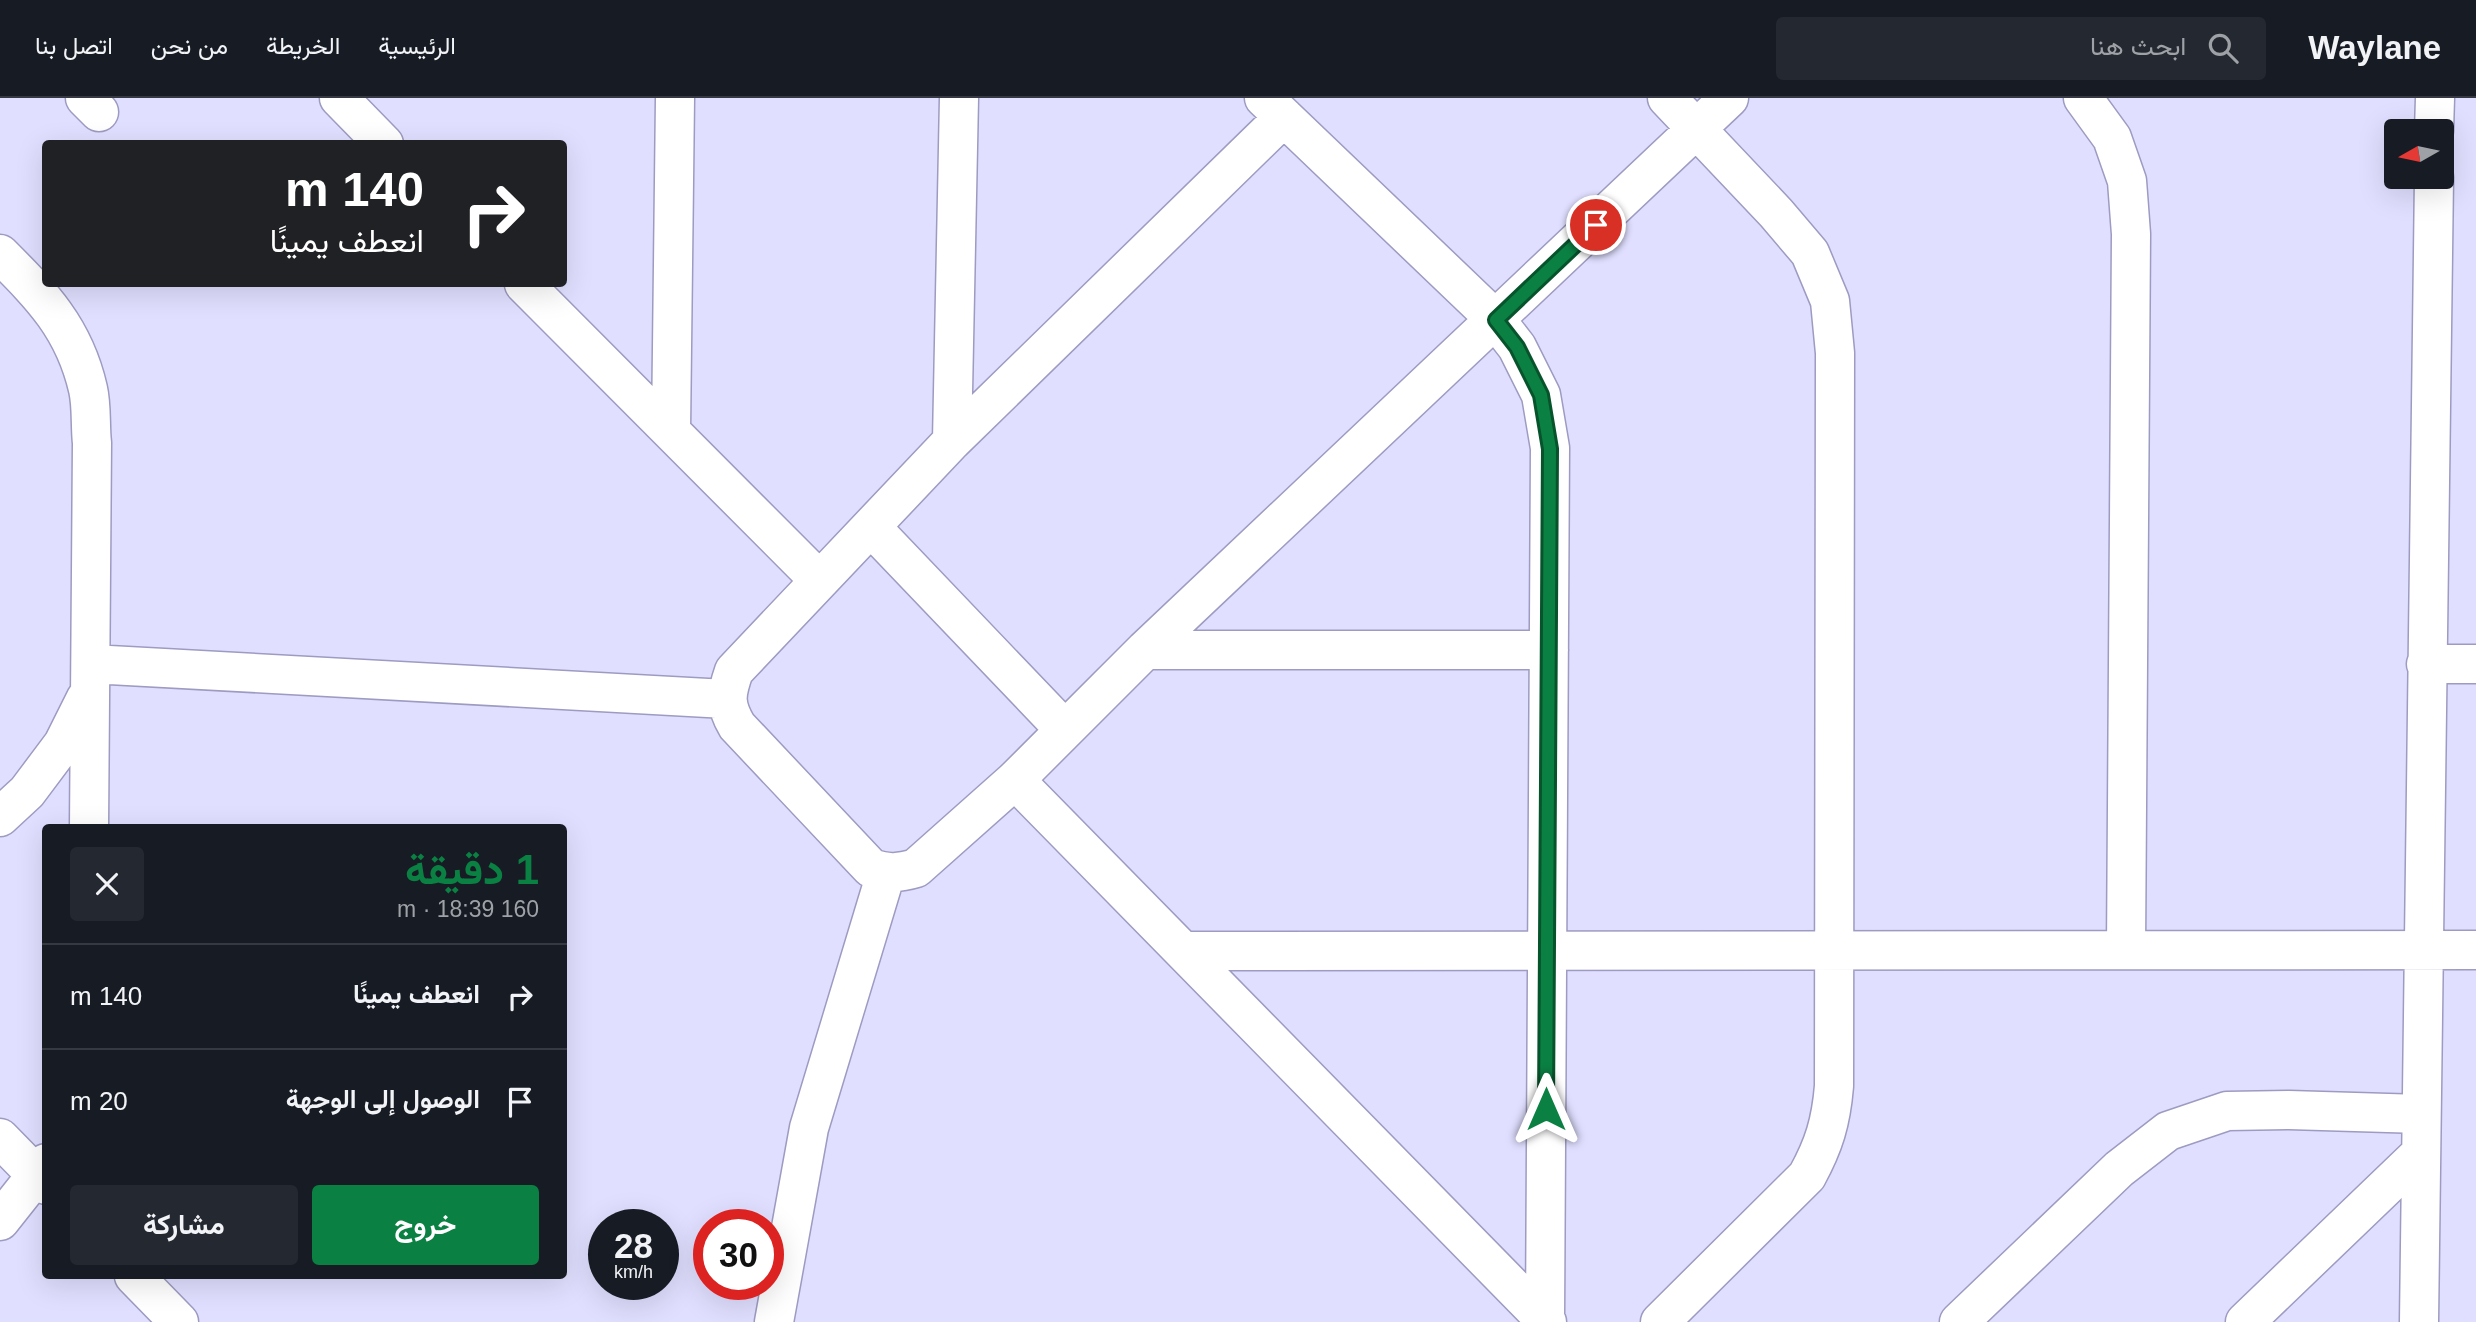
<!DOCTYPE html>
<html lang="ar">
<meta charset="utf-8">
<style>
body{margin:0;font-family:Helvetica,Vazirmatn,sans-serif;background:#242831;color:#f1f3f6;direction:rtl;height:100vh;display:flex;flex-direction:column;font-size:26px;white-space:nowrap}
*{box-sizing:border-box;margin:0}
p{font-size:23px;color:#9ea1a6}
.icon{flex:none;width:38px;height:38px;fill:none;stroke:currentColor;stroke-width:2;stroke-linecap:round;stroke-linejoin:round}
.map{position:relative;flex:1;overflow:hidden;direction:ltr}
.side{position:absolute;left:42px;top:726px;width:525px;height:455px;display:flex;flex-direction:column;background:#171b24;border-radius:7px;box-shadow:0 7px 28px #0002;direction:rtl}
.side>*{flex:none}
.hud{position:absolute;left:42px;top:42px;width:525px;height:147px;border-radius:7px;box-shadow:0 7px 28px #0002;direction:rtl;background:#202124;color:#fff;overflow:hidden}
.needle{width:46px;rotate:261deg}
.fabs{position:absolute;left:2384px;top:21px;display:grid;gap:14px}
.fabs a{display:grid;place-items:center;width:70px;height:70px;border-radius:7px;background:#171b24;box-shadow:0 7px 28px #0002;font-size:35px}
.speed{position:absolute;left:588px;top:1111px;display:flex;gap:14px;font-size:35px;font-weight:700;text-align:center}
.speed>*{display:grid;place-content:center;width:91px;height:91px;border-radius:50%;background:#171b24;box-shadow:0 7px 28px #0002;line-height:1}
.speed small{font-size:18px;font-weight:400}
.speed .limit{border:10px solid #d22;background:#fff;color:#111}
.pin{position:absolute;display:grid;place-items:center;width:60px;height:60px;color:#fff;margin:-30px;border:4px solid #fff;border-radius:50%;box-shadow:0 2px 7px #0007}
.me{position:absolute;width:77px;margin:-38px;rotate:0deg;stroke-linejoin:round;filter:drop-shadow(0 0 5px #0008)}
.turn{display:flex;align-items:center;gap:24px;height:147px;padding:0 28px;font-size:32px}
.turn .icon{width:91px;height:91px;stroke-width:2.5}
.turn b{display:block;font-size:49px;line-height:60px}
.round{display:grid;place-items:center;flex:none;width:74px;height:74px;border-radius:7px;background:#242831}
.overview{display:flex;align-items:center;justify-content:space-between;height:119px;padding:0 28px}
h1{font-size:42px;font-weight:700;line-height:52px;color:#0b8043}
.button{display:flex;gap:14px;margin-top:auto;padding:14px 28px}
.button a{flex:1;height:80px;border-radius:7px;background:#0b8043;color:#fff;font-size:28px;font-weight:700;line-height:80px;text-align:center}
.button a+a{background:#242831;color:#f1f3f6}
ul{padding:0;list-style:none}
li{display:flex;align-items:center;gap:21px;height:105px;padding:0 28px;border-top:2px solid #363941}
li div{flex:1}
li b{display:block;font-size:26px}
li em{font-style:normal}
header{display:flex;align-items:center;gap:42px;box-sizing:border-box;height:98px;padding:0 35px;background:#171b24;border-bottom:2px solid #363941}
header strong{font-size:33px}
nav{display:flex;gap:38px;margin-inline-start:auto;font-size:24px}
.search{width:490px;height:63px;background:#242831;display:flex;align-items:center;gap:18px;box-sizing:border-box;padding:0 24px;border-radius:7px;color:#9ea1a6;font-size:26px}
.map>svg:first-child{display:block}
</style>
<header>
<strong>Waylane</strong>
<div class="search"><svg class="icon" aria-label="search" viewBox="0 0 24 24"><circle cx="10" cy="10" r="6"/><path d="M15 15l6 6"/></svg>ابحث هنا</div>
<nav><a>الرئيسية</a><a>الخريطة</a><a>من نحن</a><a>اتصل بنا</a></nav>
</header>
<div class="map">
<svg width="2476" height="1224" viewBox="0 0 2476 1224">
<rect width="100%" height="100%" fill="#e0dfff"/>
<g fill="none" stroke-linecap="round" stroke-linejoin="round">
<g stroke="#9d9bc1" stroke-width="41">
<path id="street" d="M 85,0 L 99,14
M 339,0 L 384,46
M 1264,0 L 1496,222 L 1517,249 L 1541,297 L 1550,350 L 1545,1222
M 2083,0 L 2112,40 L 2127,83 L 2131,136 L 2126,852
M 1284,19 L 952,343 L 734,573 C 726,596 724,606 737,628 L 871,770 C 888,776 899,775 916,770 L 1015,682 L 1145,552 L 1729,0
M 2434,33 L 2435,0
M 0,156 C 42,198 74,230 88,291 C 92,308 90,328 92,345 L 89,730
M 524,186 L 819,482
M 671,333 L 675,0
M 952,343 L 959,0
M 871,429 L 1065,632
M 1145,552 L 1549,552
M 91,566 L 726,601
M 2426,566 L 2476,566
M 1015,682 L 1547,1224
M 0,719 L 27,694 L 63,646 L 86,600
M 1183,853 L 2476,852
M 0,1040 L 46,1087
M 0,1123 L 46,1065
M 134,1178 L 179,1224
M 774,1224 L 809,1030 L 886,775
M 1660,1224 L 1807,1078 C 1824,1047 1831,1024 1834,988 L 1835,255 L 1830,203 L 1810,155 L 1776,115 L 1667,0
M 1959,1224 L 2119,1071 L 2168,1033 L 2227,1013 L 2289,1012 L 2421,1016
M 2245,1224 L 2421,1055
M 2419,1224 L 2434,79"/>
</g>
<use href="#street" stroke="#fff" stroke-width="38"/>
</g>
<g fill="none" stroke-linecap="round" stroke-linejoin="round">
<g stroke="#07532c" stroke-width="18">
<path id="route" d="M 1546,1011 L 1550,351 L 1541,297 L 1517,249 L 1496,222 L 1596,127"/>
</g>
<use href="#route" stroke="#0b8043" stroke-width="12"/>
</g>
</svg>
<div class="fabs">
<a><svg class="needle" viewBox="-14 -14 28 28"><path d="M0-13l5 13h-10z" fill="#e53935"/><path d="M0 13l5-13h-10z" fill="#9ea1a6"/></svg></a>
</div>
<div class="speed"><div>28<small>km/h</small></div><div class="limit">30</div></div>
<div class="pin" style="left:1596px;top:127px;background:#d93025"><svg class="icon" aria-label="arrive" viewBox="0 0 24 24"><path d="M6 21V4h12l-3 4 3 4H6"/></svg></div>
<svg class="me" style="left:1546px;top:1011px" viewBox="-20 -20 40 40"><path d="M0-17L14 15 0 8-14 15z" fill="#0b8043" stroke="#fff" stroke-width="4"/></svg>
<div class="hud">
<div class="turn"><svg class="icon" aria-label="right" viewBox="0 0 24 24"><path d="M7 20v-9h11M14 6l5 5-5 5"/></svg><div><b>140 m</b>انعطف يمينًا</div></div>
</div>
<section class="side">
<div class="overview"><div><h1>1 دقيقة</h1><p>160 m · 18:39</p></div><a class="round"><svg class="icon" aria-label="close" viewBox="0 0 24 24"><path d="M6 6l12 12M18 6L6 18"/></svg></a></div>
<ul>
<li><svg class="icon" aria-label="right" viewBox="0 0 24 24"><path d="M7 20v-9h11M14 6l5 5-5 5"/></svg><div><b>انعطف يمينًا</b></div><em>140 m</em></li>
<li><svg class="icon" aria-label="arrive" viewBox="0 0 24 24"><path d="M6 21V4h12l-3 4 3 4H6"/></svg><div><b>الوصول إلى الوجهة</b></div><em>20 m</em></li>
</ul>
<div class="button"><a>خروج</a><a>مشاركة</a></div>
</section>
</div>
